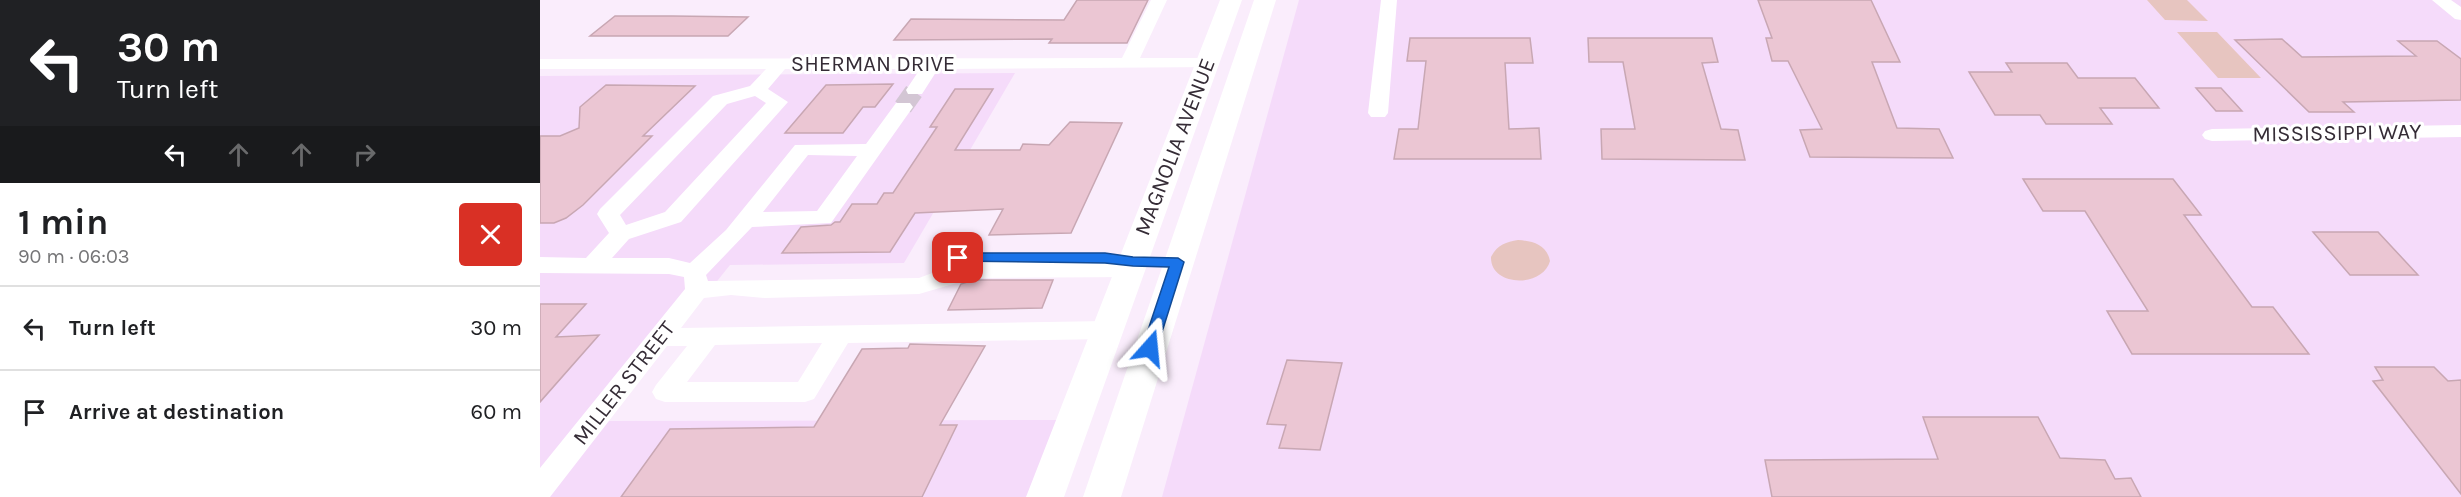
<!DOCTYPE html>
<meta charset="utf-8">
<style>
body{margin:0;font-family:Karla,sans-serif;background:#f6f6f6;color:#202124;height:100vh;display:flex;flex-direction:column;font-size:22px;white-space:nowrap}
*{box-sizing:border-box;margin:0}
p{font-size:20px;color:#757577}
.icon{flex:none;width:33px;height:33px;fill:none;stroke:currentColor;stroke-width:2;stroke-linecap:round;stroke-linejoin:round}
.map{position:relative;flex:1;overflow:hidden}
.drawer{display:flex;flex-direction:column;background:#fff;width:540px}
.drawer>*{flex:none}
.hud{background:#202124;color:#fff;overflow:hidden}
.pin{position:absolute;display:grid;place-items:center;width:51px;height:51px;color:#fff;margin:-26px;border-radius:12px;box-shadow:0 3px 9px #0006}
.me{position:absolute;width:66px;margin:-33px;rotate:18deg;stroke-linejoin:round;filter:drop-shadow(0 0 4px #0008)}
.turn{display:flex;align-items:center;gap:21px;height:126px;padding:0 18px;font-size:27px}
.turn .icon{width:78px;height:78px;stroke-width:2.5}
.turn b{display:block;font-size:42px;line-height:51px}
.lanes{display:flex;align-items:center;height:57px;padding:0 18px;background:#0003;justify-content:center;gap:30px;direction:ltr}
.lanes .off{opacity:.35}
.round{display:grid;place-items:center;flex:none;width:63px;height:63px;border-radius:6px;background:#f6f6f6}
.overview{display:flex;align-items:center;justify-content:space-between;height:102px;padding:0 18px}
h1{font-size:36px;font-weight:700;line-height:45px}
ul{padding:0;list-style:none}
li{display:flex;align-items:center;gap:18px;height:84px;padding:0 18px;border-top:2px solid #e0e0e0}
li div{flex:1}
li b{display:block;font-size:22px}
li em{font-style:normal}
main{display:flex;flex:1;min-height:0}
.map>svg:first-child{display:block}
</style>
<main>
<section class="drawer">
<div class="hud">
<div class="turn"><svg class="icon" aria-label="left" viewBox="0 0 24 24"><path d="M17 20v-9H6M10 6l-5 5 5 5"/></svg><div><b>30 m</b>Turn left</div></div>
<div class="lanes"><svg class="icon" aria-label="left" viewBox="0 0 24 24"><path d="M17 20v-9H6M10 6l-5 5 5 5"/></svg><svg class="icon off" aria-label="ahead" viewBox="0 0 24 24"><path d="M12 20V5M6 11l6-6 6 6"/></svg><svg class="icon off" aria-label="ahead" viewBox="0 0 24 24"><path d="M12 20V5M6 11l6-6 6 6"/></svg><svg class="icon off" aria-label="right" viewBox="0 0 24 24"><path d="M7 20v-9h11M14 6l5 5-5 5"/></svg></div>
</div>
<div class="overview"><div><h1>1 min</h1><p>90 m · 06:03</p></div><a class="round" style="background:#d93025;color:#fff"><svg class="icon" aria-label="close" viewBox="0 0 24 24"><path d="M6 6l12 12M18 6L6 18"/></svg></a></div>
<ul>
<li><svg class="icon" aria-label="left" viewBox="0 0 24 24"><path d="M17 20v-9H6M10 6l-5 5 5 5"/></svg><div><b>Turn left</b></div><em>30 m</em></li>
<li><svg class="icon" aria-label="arrive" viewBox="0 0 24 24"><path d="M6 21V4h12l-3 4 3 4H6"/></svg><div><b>Arrive at destination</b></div><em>60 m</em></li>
</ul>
</section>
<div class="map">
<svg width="1921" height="497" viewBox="0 0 1921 497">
<rect width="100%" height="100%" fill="#faedfc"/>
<path fill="#f5dbfa" d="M 759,0 L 1921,0 L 1921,497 L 622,497 Z
M 475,73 L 364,263 L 190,265 L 65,421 L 520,420 L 490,497 L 0,497 L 0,76 Z"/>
<path fill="#e7c5c0" d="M 1607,0 L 1647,0 L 1668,21 L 1625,20 Z
M 1637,32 L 1677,32 L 1721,78 L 1678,78 Z
M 978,240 C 993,241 1007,245 1010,261 C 1003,288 950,287 951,257 C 957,245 966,242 978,240 Z"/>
<path fill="#ebc6d3" stroke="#c8a7b3" stroke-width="1.5" d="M 537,0 L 608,0 L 587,43 L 509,43 L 512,39 L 354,40 L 371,19 L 524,20 Z
M 1218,0 L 1331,0 L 1360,62 L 1332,62 L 1357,128 L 1399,129 L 1413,158 L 1270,157 L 1260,130 L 1282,129 L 1248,61 L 1232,61 L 1226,38 L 1232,38 Z
M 75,16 L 132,16 L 208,17 L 188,36 L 50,36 Z
M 870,38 L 990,38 L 993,63 L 965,63 L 969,129 L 999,128 L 1001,159 L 854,159 L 859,129 L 878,129 L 886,61 L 867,61 Z
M 1048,38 L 1172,38 L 1178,62 L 1162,63 L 1181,129 L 1198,130 L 1205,160 L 1062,159 L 1061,129 L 1095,129 L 1083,62 L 1049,62 Z
M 1742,39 L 1762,57 L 1876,56 L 1858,41 L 1897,41 L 1921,59 L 1921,100 L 1803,102 L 1814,112 L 1769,112 L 1695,40 Z
M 1466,63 L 1527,63 L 1538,78 L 1595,78 L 1619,108 L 1560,108 L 1572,124 L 1506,124 L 1500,115 L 1455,115 L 1429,72 L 1472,72 Z
M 353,84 L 335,107 L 323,107 L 303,133 L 245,133 L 286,85 Z
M 66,85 L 155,86 L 103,136 L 112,136 L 43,205 L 26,218 L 14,223 L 0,223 L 0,136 L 20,136 L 39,128 L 40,107 Z
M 1656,88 L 1681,88 L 1702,111 L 1676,111 Z
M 415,89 L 453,89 L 415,150 L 480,150 L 483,144 L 509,145 L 530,122 L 582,123 L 531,233 L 449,235 L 463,209 L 375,213 L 350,252 L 242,253 L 261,227 L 291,225 L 295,222 L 300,222 L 312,204 L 337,204 L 344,193 L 353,193 L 397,127 L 390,127 Z
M 1483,179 L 1633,179 L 1661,215 L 1644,215 L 1712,307 L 1733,307 L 1769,354 L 1592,354 L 1567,311 L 1608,311 L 1545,211 L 1503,211 Z
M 1773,232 L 1838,232 L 1878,275 L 1810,275 Z
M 434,280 L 513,280 L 502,308 L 408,310 L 421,284 Z
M 0,304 L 46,304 L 16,337 L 59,335 L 0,402 Z
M 370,344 L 445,346 L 400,425 L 417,425 L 382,497 L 81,497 L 130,429 L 274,427 L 322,349 L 368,348 Z
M 747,360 L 802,363 L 780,450 L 739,448 L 746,425 L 727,424 Z
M 1835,367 L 1894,367 L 1908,381 L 1921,380 L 1921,494 L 1833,381 L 1843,380 Z
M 1383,417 L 1498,417 L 1520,458 L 1565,460 L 1575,479 L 1591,478 L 1601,497 L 1232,497 L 1225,460 L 1398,459 Z"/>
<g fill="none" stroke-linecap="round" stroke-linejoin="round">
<path stroke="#d3c6d4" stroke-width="19" stroke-dasharray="19 10" stroke-linecap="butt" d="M 363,107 L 375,90"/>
<path fill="#fff" fill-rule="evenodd" d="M 611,0 L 627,0 L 600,58 L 667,58 L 673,59 L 676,63 L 673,67 L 398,69 L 382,94 L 368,94 L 366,90 L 380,69 L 245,69 L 228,89 L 248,102 L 141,222 L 89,239 L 72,258 L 129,258 L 150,263 L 186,230 L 255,145 L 326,144 L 356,103 L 370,103 L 373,107 L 291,223 L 212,227 L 166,275 L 168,281 L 379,278 L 405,268 L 434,262 L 590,261 L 598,263 L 601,269 L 598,275 L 590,277 L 434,278 L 379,294 L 225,298 L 191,295 L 164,298 L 141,328 L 567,321 L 576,324 L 579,330 L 576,336 L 567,339 L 308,343 L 274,399 L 265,402 L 125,402 L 116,399 L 112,392 L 116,385 L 147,346 L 127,346 L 10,497 L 0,497 L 0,468 L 145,289 L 144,277 L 129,274 L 0,273 L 0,257 L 46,258 L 69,233 L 57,214 L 60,209 L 173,96 L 210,86 L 226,69 L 0,69 L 0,59 L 582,58 ZM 215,96 L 226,103 L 125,212 L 86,225 L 80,215 L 187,104 ZM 268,155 L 317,156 L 277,211 L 223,212 ZM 282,343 L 258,382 L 147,382 L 175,345 Z
M 841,0 L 857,0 L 848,113 L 845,117 L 831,117 L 828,113 Z
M 1892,0 L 1911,0 L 1921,7 L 1921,20 L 1915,19 Z
M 1921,125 L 1921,137 L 1672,141 L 1665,139 L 1662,135 L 1665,131 L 1672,129 Z"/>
<path fill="#fff" fill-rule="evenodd" d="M 680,0 L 702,0 L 524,497 L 486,497 Z
M 714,0 L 736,0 L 581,497 L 543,497 Z"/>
</g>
<path fill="#1a73e8" stroke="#114b97" stroke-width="1.5" d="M 418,253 L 565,253 L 593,257 L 638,258 L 644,262 L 617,348 L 615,352 L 605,352 L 602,348 L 629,267 L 593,266 L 565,263 L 413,261 L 411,258 L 413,254 Z"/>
<g text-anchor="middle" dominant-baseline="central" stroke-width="6" stroke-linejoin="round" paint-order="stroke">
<g font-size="22" fill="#352c36" stroke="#fff">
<text x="333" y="64">SHERMAN DRIVE</text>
<text transform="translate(1797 133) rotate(-1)">MISSISSIPPI WAY</text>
<text transform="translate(635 147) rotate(-69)">MAGNOLIA AVENUE</text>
<text transform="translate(84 383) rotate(-52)">MILLER STREET</text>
</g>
</g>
</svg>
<div class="pin" style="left:418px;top:258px;background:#d93025"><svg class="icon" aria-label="arrive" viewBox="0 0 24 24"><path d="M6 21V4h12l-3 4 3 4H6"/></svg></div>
<svg class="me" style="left:610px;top:348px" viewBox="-20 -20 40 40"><path d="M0-17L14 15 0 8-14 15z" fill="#1a73e8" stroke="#fff" stroke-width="4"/></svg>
</div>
</main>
